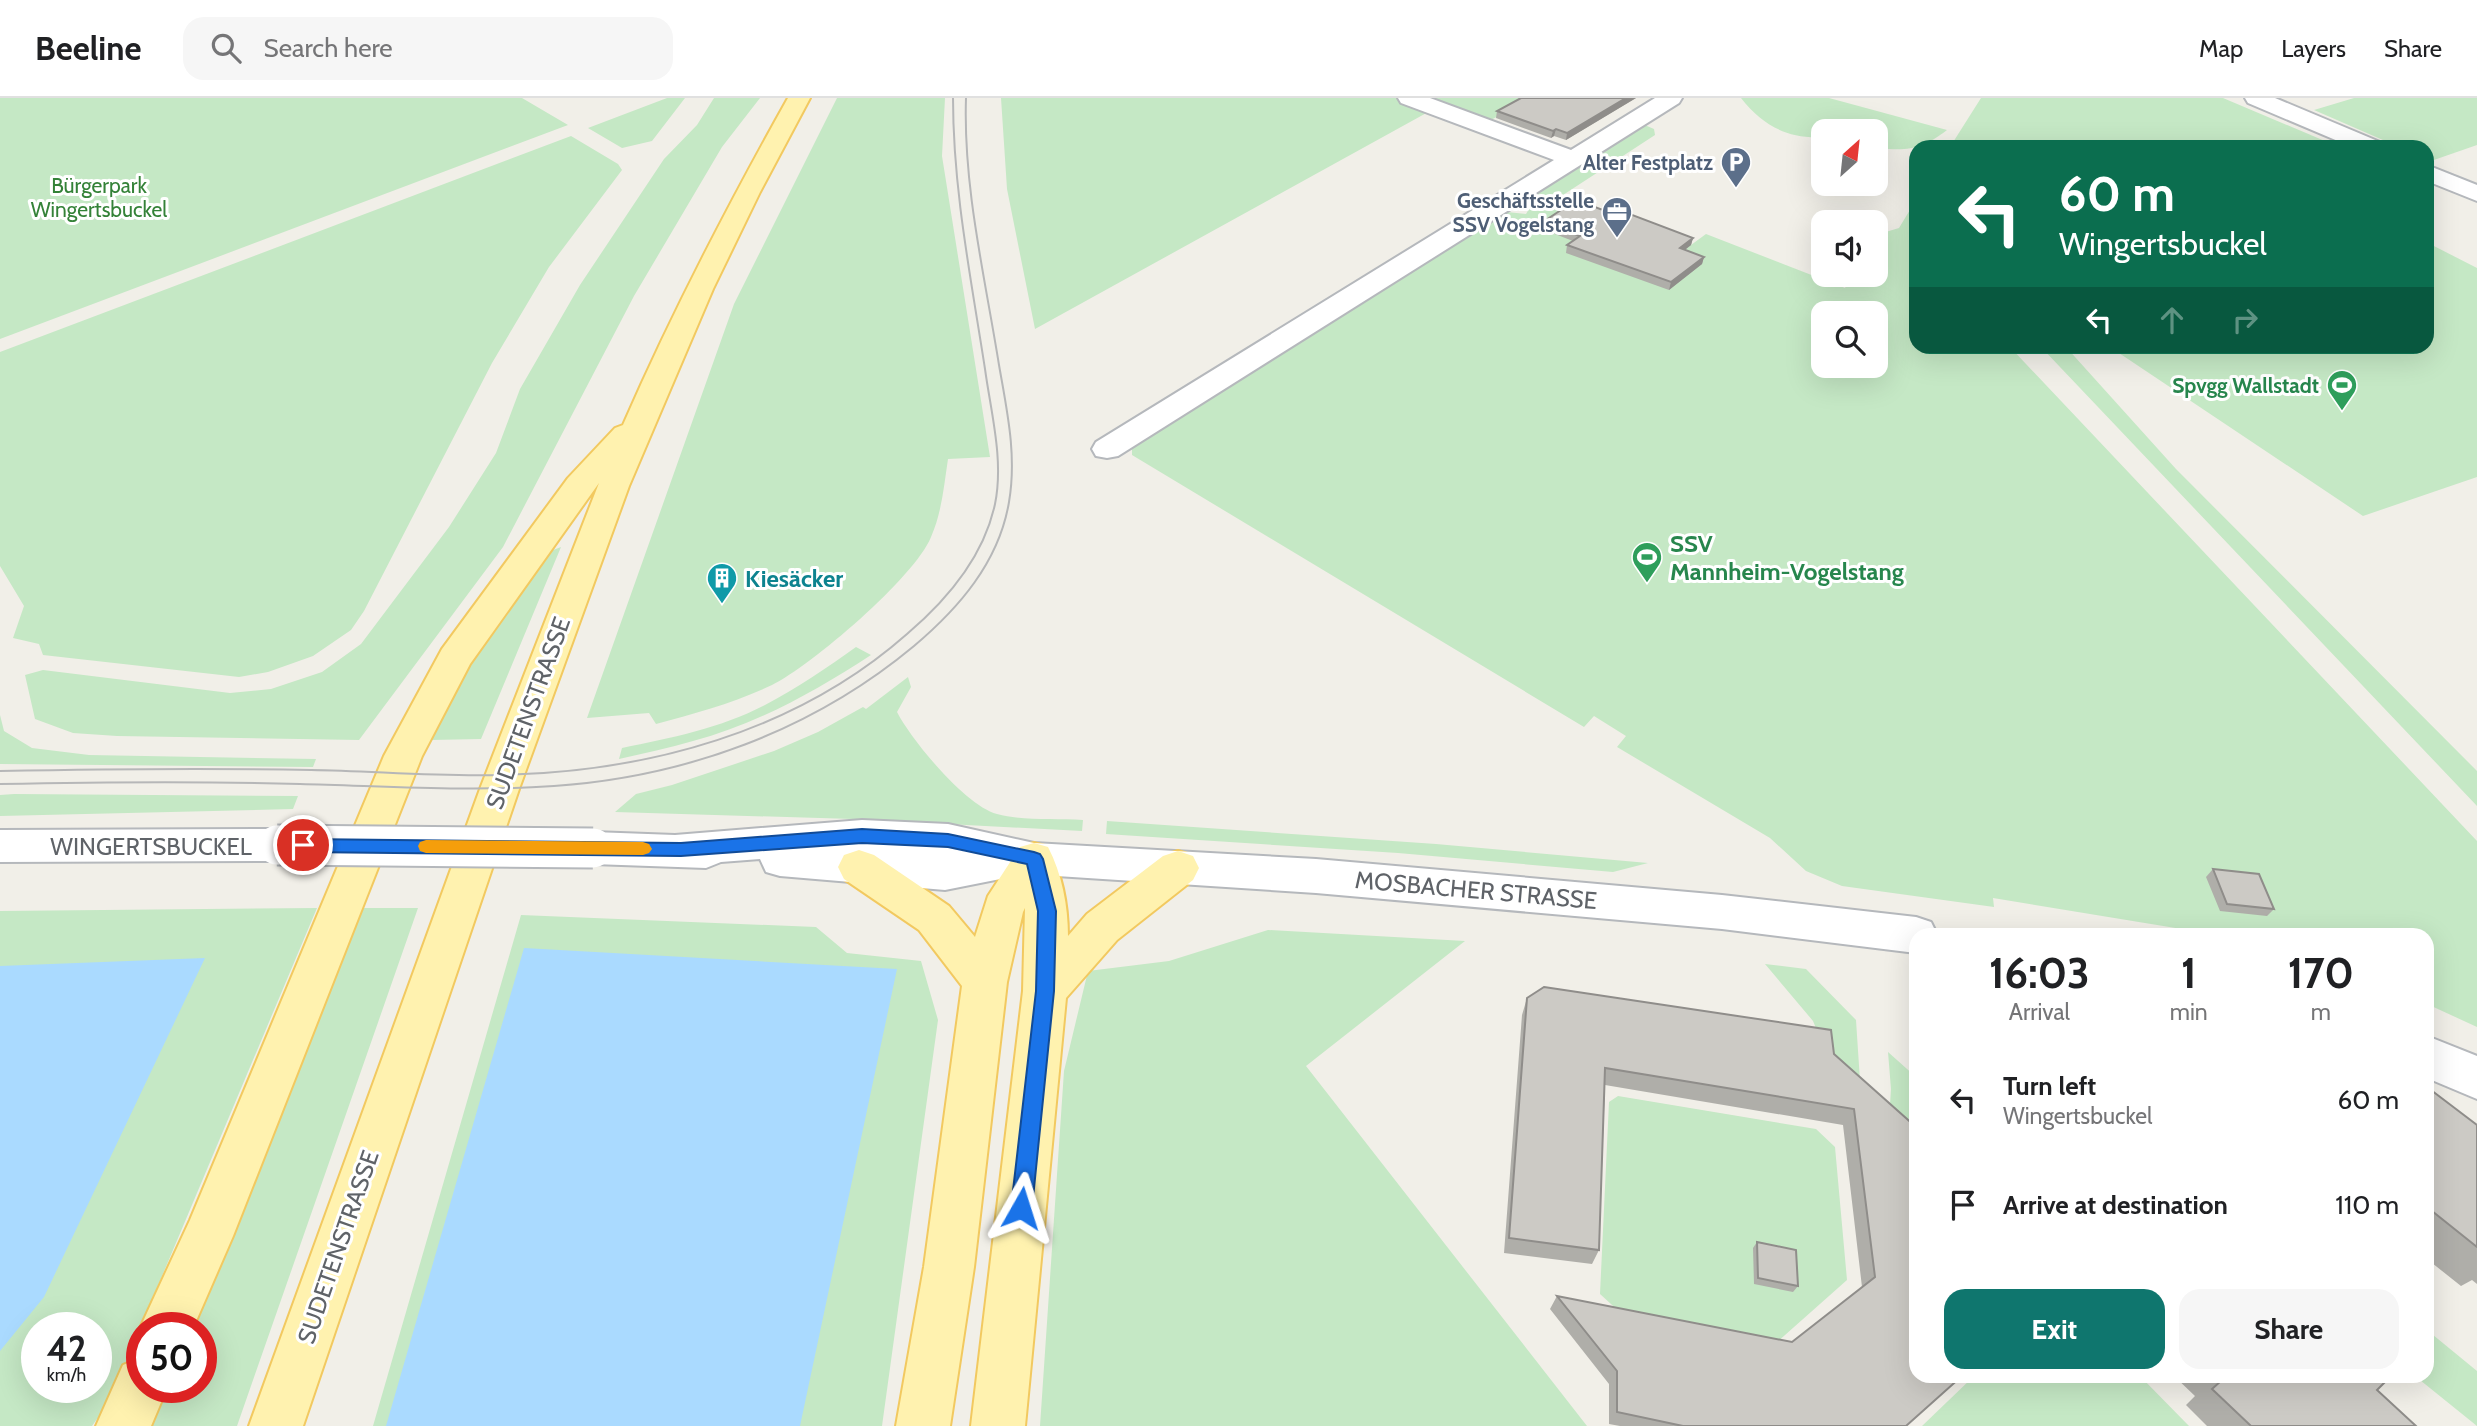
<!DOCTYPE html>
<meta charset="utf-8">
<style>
body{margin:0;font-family:Cabin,sans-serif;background:#f6f6f6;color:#202124;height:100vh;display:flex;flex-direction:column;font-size:26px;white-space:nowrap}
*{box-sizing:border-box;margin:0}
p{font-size:23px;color:#757577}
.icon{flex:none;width:38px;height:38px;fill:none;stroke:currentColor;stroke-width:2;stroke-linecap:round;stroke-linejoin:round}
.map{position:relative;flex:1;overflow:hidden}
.drawer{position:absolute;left:1909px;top:830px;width:525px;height:455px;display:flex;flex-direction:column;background:#fff;border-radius:21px;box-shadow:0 7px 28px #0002}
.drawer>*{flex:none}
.top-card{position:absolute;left:1909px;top:42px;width:525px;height:214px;border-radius:21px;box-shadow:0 7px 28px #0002;background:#0b6e4f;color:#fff;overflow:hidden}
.needle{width:46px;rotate:27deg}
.controls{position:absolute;left:1811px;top:21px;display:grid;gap:14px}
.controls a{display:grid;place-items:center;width:77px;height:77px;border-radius:14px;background:#fff;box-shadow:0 7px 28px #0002;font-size:35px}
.speed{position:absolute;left:21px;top:1214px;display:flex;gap:14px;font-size:35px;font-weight:700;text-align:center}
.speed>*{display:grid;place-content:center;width:91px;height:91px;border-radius:50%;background:#fff;box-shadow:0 7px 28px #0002;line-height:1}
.speed small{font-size:18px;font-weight:400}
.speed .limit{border:10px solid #d22;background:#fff;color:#111}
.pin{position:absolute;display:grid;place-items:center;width:60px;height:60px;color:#fff;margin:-30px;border:4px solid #fff;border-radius:50%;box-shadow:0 2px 7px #0007}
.me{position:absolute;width:77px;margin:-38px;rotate:6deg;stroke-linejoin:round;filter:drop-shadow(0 0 5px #0008)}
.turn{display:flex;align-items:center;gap:24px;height:147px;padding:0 35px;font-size:32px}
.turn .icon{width:91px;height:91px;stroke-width:2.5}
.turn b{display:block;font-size:49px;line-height:60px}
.lanes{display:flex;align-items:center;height:66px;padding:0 35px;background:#0003;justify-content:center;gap:35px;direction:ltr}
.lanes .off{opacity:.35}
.eta{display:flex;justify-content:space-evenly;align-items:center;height:119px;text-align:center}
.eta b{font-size:42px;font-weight:700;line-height:49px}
.action{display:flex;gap:14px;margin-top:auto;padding:14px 35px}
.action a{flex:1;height:80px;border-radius:21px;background:#0f766e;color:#fff;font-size:28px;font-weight:700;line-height:80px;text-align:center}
.action a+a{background:#f6f6f6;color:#202124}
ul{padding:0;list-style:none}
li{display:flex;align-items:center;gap:21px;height:105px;padding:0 35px}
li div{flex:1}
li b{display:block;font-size:26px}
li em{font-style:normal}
header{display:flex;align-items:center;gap:42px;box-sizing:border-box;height:98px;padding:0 35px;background:#fff;border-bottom:2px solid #e0e0e0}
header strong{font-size:33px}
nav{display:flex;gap:38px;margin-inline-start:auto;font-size:24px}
.search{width:490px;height:63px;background:#f6f6f6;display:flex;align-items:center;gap:18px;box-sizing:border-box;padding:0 24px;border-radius:21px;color:#757577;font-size:26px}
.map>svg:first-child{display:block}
</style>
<header>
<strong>Beeline</strong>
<div class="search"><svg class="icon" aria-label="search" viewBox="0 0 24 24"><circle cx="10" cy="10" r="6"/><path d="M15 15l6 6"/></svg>Search here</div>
<nav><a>Map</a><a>Layers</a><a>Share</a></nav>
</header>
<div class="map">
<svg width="2477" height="1328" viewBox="0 0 2477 1328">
<rect width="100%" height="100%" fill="#f1efe8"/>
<path fill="#c5e8c5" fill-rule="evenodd" d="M 0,0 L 522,0 L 568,27 L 0,241 Z
M 667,0 L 685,0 L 652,43 L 622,50 L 588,30 Z
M 714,0 L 760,0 L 722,49 L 634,198 L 503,449 L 359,642 L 117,638 L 73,635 L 35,621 L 25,577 L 43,572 L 230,595 L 271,591 L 322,574 L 361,546 L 449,429 L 496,355 L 520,291 L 580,187 L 664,61 L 697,27 Z
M 837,0 L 945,0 L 942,58 L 990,359 L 948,361 C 944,387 942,414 931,439 C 915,479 811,568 772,587 C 734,605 696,615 656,626 L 649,615 L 587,620 L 734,206 Z
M 1001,0 L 1398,0 L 1430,13 L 1035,231 L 1007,91 Z
M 1532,0 L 1489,23 L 1431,1 L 1431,0 Z
M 1741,0 L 1829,0 L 1947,32 C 1921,52 1909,53 1876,50 L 1876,33 L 1824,33 L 1823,39 C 1788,41 1763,28 1741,0 Z
M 1981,0 L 2223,0 L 2339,49 L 1950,49 Z
M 2354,0 L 2477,0 L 2477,47 L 2431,63 L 2427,61 L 2427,49 L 2399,49 L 2314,12 Z
M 1640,25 L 1654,31 L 1655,37 L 1563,97 L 1565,106 L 1606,122 L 1691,147 L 1706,136 L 1845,190 L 1853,177 L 1876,177 L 1876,141 L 1879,136 L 1899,130 L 1916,102 L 1916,248 L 2010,249 L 2477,743 L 2477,929 L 2427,906 L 2427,836 L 2212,836 L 1993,800 L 1994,809 L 1842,788 L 1806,773 L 1770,740 L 1617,649 L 1626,638 L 1594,618 L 1584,629 L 1132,357 L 1132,340 L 1503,109 L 1507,114 L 1526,116 L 1544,85 ZM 1824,215 L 1876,215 L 1876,268 L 1824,268 Z
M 571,38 L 618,66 L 622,72 L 549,169 L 492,265 L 364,513 L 351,532 L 313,558 L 268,574 L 239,579 L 43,557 L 39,546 L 13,540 L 24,508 L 0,468 L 0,254 Z
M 2430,146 L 2477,170 L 2477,379 L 2363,418 L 2110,249 L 2427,248 L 2427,147 Z
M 2041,249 L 2066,249 L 2176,371 L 2477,673 L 2477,708 Z
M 561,449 L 481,641 L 431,642 L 470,564 L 548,454 Z
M 856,549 L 871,557 C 816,593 757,626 693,643 C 669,650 644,655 619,661 L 622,650 C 671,640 721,630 765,607 C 797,590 827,570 856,549 Z
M 908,579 L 911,589 L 897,614 C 912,643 966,708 997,716 C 1023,723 1055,720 1083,722 L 1082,733 L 853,721 L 615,714 L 636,696 L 672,687 L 774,653 L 818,634 L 863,609 L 866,611 Z
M 0,617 L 4,633 L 32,650 L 89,657 L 316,661 L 313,669 L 0,666 Z
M 0,697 L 14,696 L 298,698 L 293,711 L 0,718 Z
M 1107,723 L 1436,746 L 1648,765 L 1613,774 L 1398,755 L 1106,736 Z
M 317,810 L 109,1304 L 92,1328 L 0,1328 L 0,813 ZM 37,1230 L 96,1230 L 96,1290 L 37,1290 Z
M 362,810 L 418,810 L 237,1328 L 152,1328 L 169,1290 L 201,1290 L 201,1230 L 195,1230 Z
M 521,817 L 816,829 L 847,855 L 921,863 L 938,922 L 882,1328 L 373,1328 Z
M 1268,832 L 1465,843 L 1306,968 L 1587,1328 L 1040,1328 L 1064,973 L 1088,873 L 1169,863 Z
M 1765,866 L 1806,871 L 1856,922 L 1861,998 L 1832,969 L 1813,923 Z
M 1888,954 L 1916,979 L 1916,1044 L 1889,1023 L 1891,991 Z
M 1618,998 L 1816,1031 L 1835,1049 L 1847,1182 L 1776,1245 L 1623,1217 L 1600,1196 L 1609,1004 Z
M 2427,1232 L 2477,1273 L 2477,1328 L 2415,1278 L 2427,1278 Z
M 1974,1278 L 2140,1278 L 2189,1328 L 1922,1328 Z"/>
<path fill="#aadaff" d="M 524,850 L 897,871 L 800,1328 L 386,1328 Z
M 205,860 L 44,1199 L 0,1253 L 0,868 Z"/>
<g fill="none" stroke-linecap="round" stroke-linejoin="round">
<g stroke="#b5b8bc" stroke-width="4">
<path id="minor" d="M 1398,0 L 1430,0 L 1571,52 L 1655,0 L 1682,0 L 1679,5 L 1118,358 L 1107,360 L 1096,358 L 1092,351 L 1096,344 L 1554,62 L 1401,5 Z
M 2245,0 L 2275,0 L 2380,44 L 2384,49 L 2352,49 L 2248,5 Z
M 2427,67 L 2477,87 L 2477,103 L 2427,83 Z
M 862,722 L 948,726 L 1034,745 L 1316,761 L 1722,797 L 1916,819 L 1931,824 L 1937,836 L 1916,836 L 1916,855 L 1722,831 L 1316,795 L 1026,776 L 945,792 L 780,778 L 766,774 L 760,761 L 721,764 L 706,770 L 593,766 L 579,761 L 573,750 L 579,739 L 593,734 L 675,737 Z
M 277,731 L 291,736 L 297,747 L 291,758 L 277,763 L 0,764 L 0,732 Z
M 2427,938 L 2477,958 L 2477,1001 L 2427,980 Z"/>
</g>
<g stroke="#f2c960" stroke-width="4">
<path id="major" d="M 788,0 L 810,0 L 760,94 L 713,191 L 629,388 L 519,691 L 303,1328 L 249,1328 L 480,691 L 599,385 L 470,566 L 422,658 L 233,1138 L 193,1230 L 142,1230 L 142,1234 L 140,1230 L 190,1122 L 384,658 L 442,551 L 568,380 L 615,330 L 623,327 C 672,215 728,107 788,0 Z
M 1034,745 L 1048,749 C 1062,776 1068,808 1068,838 L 1087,816 L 1163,758 L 1178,753 L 1193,758 L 1199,770 L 1193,782 L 1117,842 L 1066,900 L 1025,1328 L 971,1328 L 1023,893 L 1025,810 L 1023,814 L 1007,884 L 974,1169 L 950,1328 L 896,1328 L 924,1169 L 962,888 L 919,832 L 844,781 L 838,769 L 844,757 L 859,752 L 874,757 L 949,808 L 975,839 L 988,798 L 1020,749 Z
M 142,1259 L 142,1290 L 167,1290 L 151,1328 L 96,1328 L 123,1267 Z"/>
</g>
<use href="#minor" fill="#fff" fill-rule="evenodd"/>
<use href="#major" fill="#fff2af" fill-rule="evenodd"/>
<path stroke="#b6b7b8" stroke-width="2" d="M 0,673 C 104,671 207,670 311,672 C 374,673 437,679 501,677 C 647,674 796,634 907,536 C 947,502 984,458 995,406 C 1004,362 991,315 985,271 C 971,180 953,92 953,0
M 0,686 C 100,684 200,683 300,686 C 385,688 470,694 554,688 C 685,679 812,633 914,548 C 959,510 999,464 1009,404 C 1017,357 1007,313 999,267 C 985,179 963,89 966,0"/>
<g stroke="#b5b8bc" stroke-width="43" stroke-linecap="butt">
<path id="minor-bridge" d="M 277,747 L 593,750"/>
</g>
<use href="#minor-bridge" stroke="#fff" stroke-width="39"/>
</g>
<path fill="#afaea9" d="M 1636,0 L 1566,42 L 1554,38 L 1551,40 L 1496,20 L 1497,13 Z
M 1608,114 L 1693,140 L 1691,147 L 1685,152 L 1704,159 L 1702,166 L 1669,192 L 1566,155 L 1567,147 L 1573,143 L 1542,131 L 1543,124 Z
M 2213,771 L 2274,811 L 2267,818 L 2220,813 L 2206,779 Z
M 1527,900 L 1834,956 L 1916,1029 L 1906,1328 L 1620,1328 L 1609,1326 L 1609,1286 L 1550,1211 L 1557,1198 L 1792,1244 L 1862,1189 L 1843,1027 L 1605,987 L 1599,1152 L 1592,1166 L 1504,1155 L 1522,917 Z
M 2427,989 L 2477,1027 L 2477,1186 L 2472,1182 L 2461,1188 L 2427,1161 Z
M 1757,1144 L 1798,1188 L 1793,1194 L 1754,1186 L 1753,1150 Z
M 2174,1278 L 2382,1278 L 2377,1292 L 2416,1328 L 2207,1328 L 2186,1307 L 2195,1298 Z"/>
<path fill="#8f8d8a" d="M 1626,0 L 1636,0 L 1566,42 L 1567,35 Z
M 1556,31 L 1554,38 L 1551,40 L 1553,33 Z
M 1693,140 L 1691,147 L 1678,157 L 1680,150 Z
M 1704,159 L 1702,166 L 1669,192 L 1671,184 Z"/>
<path fill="#cccac5" stroke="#8f8d8a" stroke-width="2" d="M 1521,0 L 1626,0 L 1567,35 L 1556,31 L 1553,33 L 1497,13 Z
M 1576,102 L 1608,114 L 1614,110 L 1693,140 L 1680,150 L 1704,159 L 1671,184 L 1567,147 L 1580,138 L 1543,124 Z
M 2213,771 L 2259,776 L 2274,811 L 2227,806 Z
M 1544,889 L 1831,932 L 1834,956 L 1916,1029 L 1916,1278 L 1962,1278 L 1906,1328 L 1683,1328 L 1617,1314 L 1617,1273 L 1557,1198 L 1792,1244 L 1875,1179 L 1854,1011 L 1605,970 L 1599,1152 L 1509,1140 L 1527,900 Z
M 2427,989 L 2477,1027 L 2477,1149 L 2427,1109 Z
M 1757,1144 L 1796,1152 L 1798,1188 L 1758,1180 Z
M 2217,1278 L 2382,1278 L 2387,1282 L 2377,1292 L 2416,1328 L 2251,1328 L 2212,1291 L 2222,1282 Z"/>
<path fill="#1a73e8" stroke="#114b97" stroke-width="2" d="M 862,731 L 948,736 L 1034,754 L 1040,756 L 1043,761 L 1056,813 L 1054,893 L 1032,1110 L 1029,1117 L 1021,1120 L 1014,1117 L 1011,1110 L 1036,893 L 1038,813 L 1027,766 L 948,749 L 862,745 L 681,758 L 303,754 L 297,752 L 295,747 L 297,743 L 303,741 L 681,745 Z"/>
<path fill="#f59e0b" d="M 426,742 L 643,744 L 649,746 L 652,751 L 649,755 L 643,757 L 426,755 L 420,753 L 418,748 L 420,744 Z"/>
<defs>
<g id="parking-pin" transform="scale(1.575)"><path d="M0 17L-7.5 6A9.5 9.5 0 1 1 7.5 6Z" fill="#5c6f8a" stroke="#fff"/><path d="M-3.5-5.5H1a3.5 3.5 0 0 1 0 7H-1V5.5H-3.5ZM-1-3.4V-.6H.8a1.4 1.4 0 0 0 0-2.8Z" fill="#fff"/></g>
<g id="office-pin" transform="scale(1.575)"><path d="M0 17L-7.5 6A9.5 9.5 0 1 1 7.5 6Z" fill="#5c6f8a" stroke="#fff"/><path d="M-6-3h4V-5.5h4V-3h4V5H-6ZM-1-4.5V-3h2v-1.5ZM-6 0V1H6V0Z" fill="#fff"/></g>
<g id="stadium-pin" transform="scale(1.575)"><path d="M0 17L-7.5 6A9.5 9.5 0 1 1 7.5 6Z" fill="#2e9e5b" stroke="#fff"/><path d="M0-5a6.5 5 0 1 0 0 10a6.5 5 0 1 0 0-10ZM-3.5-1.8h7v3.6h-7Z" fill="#fff"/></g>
<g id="building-pin" transform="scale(1.575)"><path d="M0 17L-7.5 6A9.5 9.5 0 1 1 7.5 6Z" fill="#0f9aa8" stroke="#fff"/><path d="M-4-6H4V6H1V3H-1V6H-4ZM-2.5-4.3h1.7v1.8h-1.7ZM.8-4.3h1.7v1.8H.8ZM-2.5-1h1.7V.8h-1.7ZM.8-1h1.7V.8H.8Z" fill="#fff"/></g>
</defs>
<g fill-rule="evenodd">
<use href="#parking-pin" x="1736" y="64"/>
<use href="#office-pin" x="1617" y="114"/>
<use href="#stadium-pin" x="2342" y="287"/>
<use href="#stadium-pin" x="1647" y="459"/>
<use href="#building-pin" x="722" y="480"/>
</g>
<g text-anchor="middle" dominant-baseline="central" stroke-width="6" stroke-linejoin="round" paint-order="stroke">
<g font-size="21" font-weight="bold" fill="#4e5e75" stroke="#fff" text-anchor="end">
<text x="1713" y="64">Alter Festplatz</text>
<text x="1594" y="102">Geschäftsstelle<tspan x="1594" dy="24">SSV Vogelstang</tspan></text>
</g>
<g font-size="21" fill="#348238" stroke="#fff">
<text x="99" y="87">Bürgerpark<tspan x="99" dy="24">Wingertsbuckel</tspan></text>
</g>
<g font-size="21" font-weight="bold" fill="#27864d" stroke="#fff" text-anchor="end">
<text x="2319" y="287">Spvgg Wallstadt</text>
</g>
<g font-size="24" font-weight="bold" fill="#27864d" stroke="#fff" text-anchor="start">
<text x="1670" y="445">SSV<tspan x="1670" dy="28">Mannheim-Vogelstang</tspan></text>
</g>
<g font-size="24" font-weight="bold" fill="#0d838f" stroke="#fff" text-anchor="start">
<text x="745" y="480">Kiesäcker</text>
</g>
<g font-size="24" fill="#5f6368" stroke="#fff">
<text transform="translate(528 615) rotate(-70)">SUDETENSTRASSE</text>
<text x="151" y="748">WINGERTSBUCKEL</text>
<text transform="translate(1476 792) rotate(5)">MOSBACHER STRASSE</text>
<text transform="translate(338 1149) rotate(-71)">SUDETENSTRASSE</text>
</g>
</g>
</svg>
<div class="controls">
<a><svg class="needle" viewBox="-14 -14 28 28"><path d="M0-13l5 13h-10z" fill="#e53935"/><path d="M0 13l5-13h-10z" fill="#757577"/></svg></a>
<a><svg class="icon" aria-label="sound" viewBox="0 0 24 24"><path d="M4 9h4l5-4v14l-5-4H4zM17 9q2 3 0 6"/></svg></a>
<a><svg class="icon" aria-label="search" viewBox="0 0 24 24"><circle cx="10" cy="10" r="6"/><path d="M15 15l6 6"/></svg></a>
</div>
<div class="speed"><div>42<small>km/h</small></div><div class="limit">50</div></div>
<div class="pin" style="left:303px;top:747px;background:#d93025"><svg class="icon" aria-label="arrive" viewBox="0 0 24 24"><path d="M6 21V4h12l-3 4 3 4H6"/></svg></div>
<svg class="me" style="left:1021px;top:1110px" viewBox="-20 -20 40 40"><path d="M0-17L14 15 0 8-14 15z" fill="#1a73e8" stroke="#fff" stroke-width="4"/></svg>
<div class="top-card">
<div class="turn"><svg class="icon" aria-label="left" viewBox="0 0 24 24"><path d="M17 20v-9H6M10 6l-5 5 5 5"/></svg><div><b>60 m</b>Wingertsbuckel</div></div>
<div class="lanes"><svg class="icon" aria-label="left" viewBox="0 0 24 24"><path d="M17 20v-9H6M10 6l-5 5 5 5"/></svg><svg class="icon off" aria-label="ahead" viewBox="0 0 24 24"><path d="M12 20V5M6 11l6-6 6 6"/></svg><svg class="icon off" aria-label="right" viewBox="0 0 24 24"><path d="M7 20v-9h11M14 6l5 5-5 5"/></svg></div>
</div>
<section class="drawer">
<div class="eta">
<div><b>16:03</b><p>Arrival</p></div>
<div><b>1</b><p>min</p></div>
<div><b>170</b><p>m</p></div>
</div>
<ul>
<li><svg class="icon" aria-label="left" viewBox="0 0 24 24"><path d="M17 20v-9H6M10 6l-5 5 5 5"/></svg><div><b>Turn left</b><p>Wingertsbuckel</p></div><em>60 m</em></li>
<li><svg class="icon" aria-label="arrive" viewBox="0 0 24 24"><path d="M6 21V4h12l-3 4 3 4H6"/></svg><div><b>Arrive at destination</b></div><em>110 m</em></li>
</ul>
<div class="action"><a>Exit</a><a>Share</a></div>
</section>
</div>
